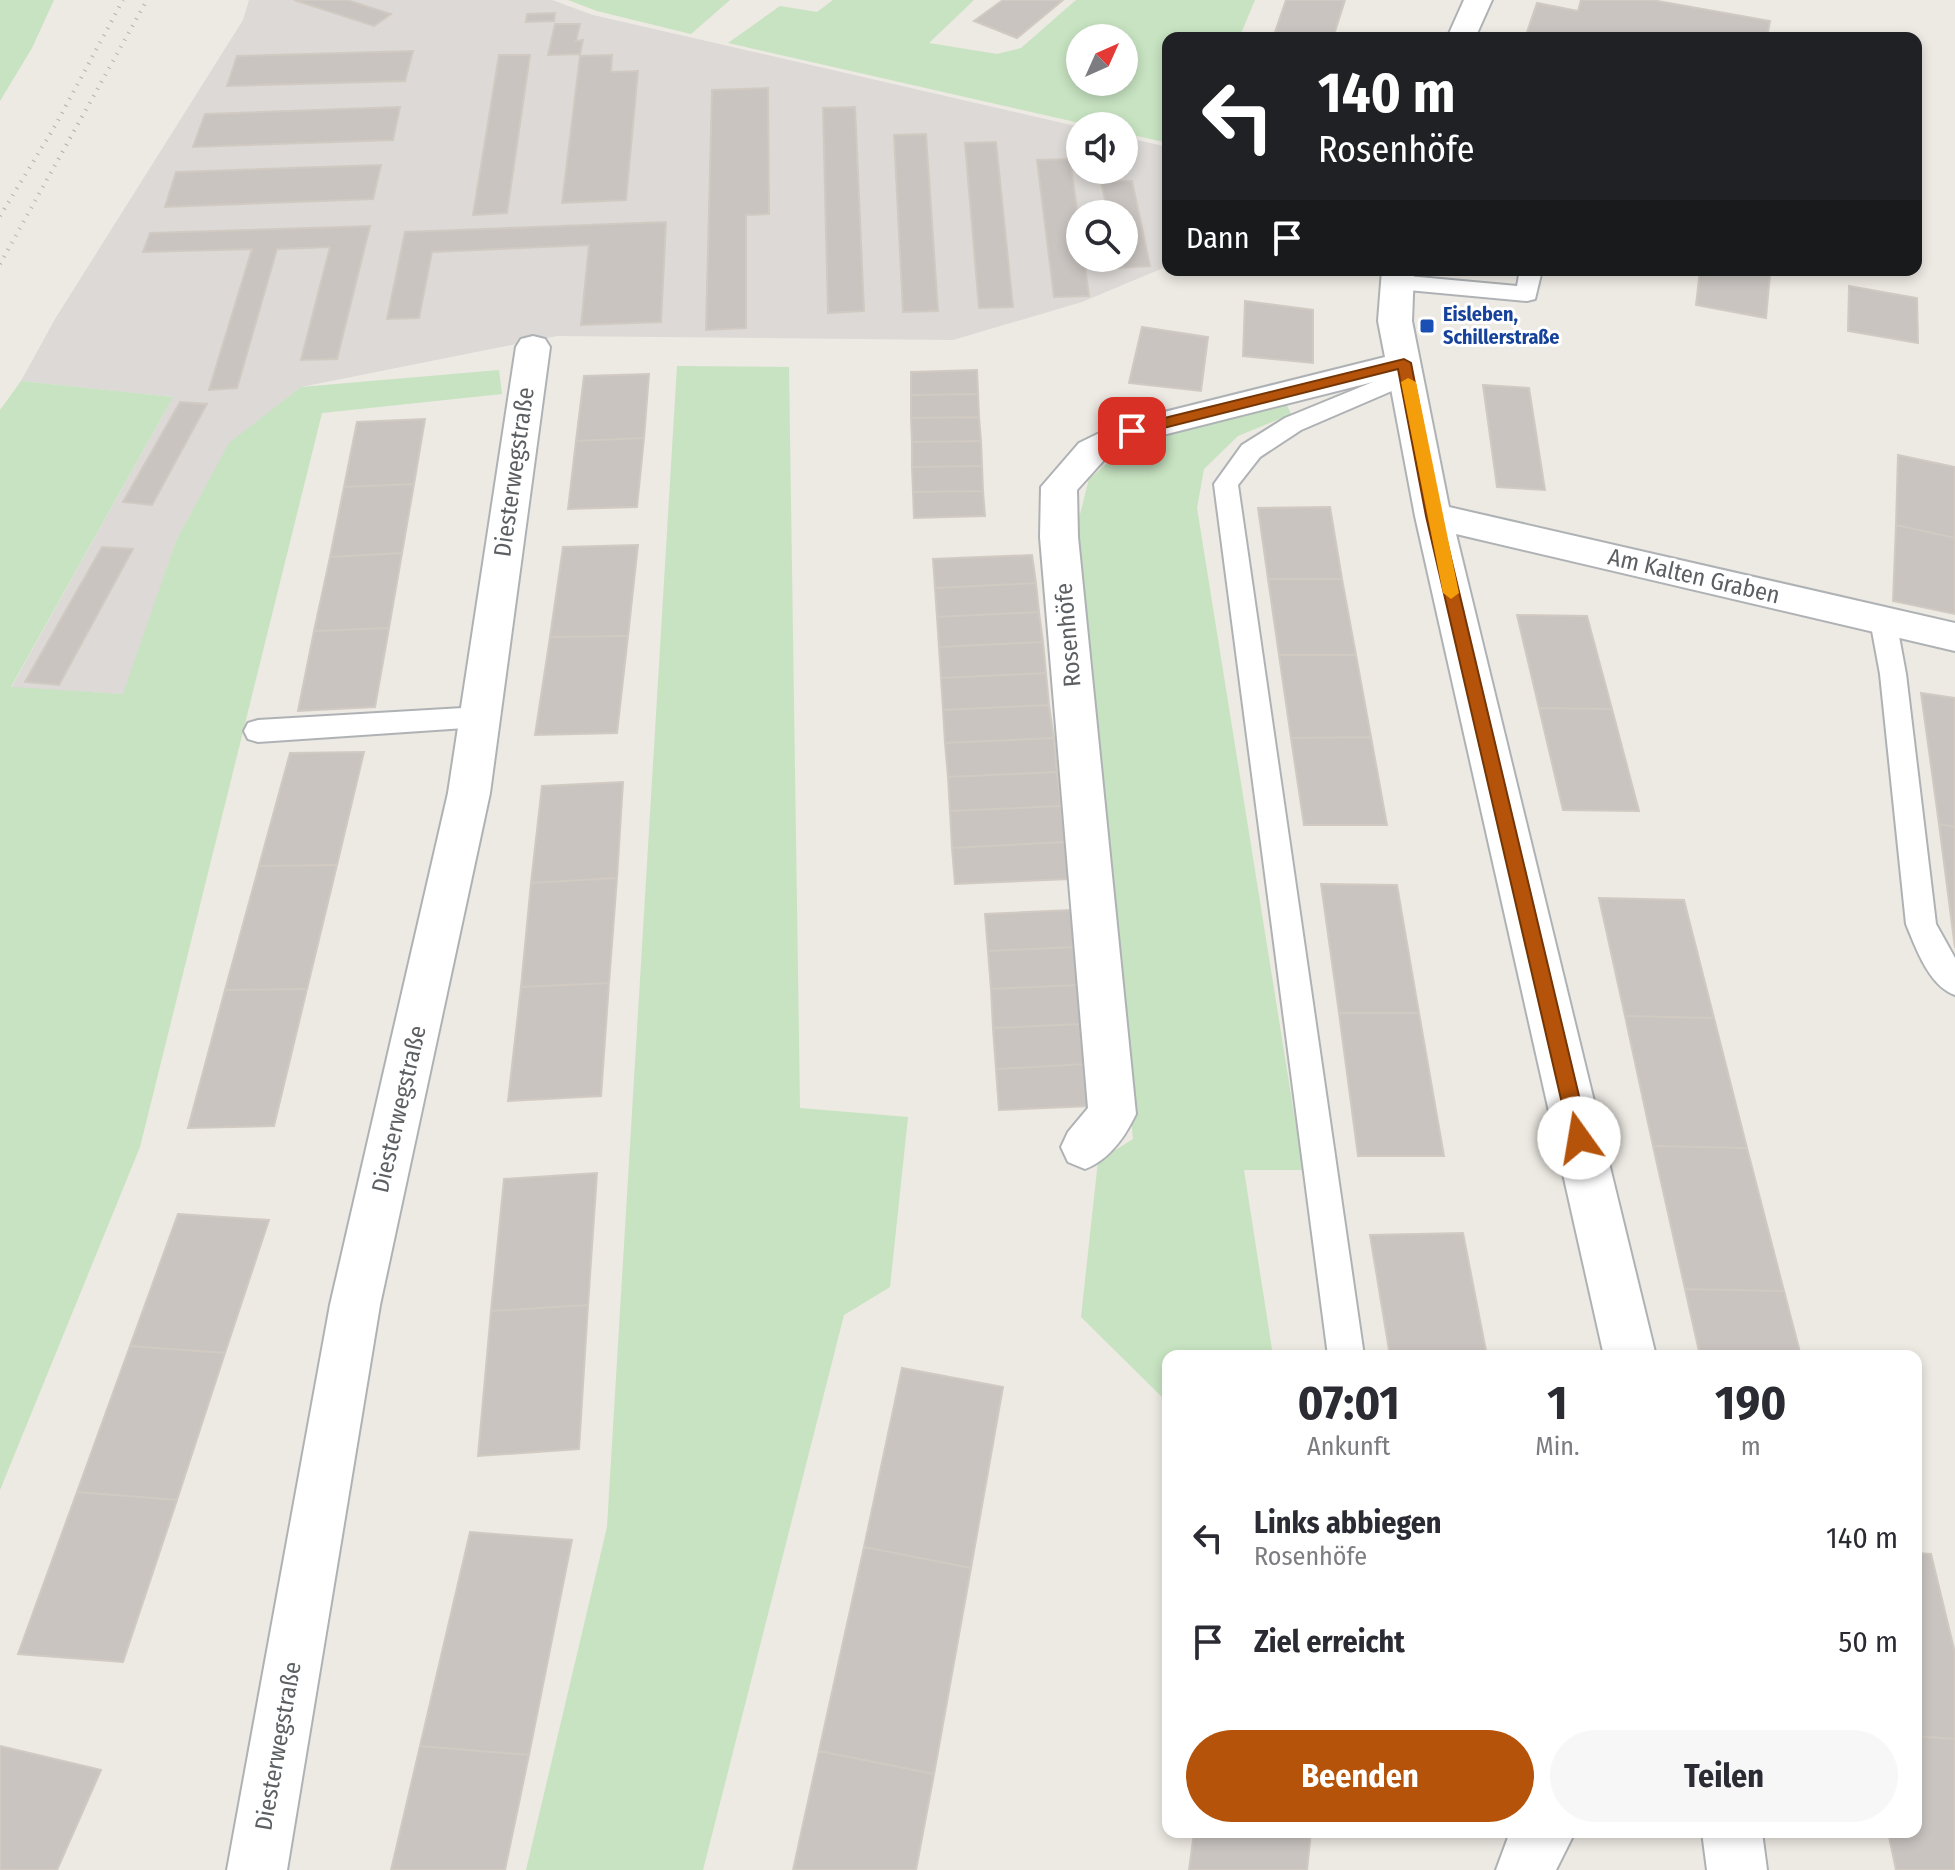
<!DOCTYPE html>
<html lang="de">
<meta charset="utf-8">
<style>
body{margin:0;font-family:"Fira Sans Condensed",sans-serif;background:#f7f7f7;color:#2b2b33;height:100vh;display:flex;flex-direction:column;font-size:30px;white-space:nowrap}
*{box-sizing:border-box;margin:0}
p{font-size:26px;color:#7c7c81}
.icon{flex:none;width:44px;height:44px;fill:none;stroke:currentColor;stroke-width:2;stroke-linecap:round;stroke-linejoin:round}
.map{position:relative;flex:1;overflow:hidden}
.details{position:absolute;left:1162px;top:1350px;width:760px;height:488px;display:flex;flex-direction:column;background:#fff;border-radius:16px;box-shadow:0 4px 12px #0003}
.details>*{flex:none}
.guide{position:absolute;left:1162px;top:32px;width:760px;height:244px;border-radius:16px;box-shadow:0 4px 12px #0003;background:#202124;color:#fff;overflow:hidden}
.needle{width:52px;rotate:45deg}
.tools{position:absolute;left:1066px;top:24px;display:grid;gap:16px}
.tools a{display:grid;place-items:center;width:72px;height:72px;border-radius:50%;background:#fff;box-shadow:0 4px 12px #0003;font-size:40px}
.pin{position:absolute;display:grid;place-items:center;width:68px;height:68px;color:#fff;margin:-34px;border-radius:16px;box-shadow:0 4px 12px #0006}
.me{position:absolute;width:88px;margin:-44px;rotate:347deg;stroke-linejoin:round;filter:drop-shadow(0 0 6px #0008)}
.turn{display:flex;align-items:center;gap:28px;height:168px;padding:0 24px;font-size:36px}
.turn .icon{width:104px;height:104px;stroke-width:2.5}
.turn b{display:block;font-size:56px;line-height:68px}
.then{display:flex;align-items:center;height:76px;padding:0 24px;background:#0003;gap:16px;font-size:30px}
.eta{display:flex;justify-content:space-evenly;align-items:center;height:136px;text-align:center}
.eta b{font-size:48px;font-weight:700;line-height:56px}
.primary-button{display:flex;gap:16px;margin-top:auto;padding:16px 24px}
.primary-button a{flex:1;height:92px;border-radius:48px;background:#b45309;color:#fff;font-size:32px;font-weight:700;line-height:92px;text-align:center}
.primary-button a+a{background:#f7f7f7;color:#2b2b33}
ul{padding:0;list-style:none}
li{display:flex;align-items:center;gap:24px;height:104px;padding:0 24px}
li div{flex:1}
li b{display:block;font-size:30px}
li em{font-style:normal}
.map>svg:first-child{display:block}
</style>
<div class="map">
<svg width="1955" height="1870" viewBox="0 0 1955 1870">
<rect width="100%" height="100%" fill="#ede9e3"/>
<path fill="#dcd9d6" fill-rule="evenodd" d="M 249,0 L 552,0 L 593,15 L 1080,127 L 1080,170 L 1124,170 L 1124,137 L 1168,147 L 1168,266 L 1082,302 L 953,340 L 557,336 L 301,387 L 229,444 L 176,541 L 124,694 L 11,688 L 173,397 L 21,381 L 55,319 L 243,20 ZM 1080,214 L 1124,214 L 1124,258 L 1080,258 Z"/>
<path fill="#c7e3c1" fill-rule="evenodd" d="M 0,0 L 54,0 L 32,48 L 0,101 Z
M 568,0 L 730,0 L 691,34 L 597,11 Z
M 833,0 L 974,0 L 929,43 L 997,54 L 1021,48 L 1076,0 L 1255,0 L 1239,38 L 1168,38 L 1168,143 L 1124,133 L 1124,126 L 1093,126 L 728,43 L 780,6 L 817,12 ZM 1124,38 L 1124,82 L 1080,82 L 1080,38 Z
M 677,366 L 789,367 L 800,1108 L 908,1117 L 890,1287 L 844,1315 L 703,1870 L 526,1870 L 607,1527 Z
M 499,370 L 502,394 L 322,413 L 140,1147 L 0,1490 L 0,410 L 21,381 L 173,397 L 11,687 L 123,694 L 176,541 L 229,443 L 301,387 Z
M 1286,403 L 1291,414 L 1238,436 L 1204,469 L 1197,508 L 1303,1170 L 1244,1170 L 1273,1356 L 1168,1356 L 1168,1403 L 1081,1317 L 1098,1161 L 1133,1139 L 1078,522 L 1089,479 L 1120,452 L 1160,433 Z"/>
<path fill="#c9c4c0" stroke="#d1cac2" stroke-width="2" d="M 294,0 L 347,0 L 391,14 L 374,26 Z
M 1003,0 L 1063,0 L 1017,38 L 974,21 Z
M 1286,0 L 1345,0 L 1333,38 L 1273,38 Z
M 1581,0 L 1652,0 L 1770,21 L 1767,38 L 1525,38 L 1537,3 L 1578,11 Z
M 555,13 L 554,21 L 526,22 L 527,14 Z
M 555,24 L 580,24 L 576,41 L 583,40 L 580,54 L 548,55 Z
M 413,51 L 405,81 L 227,86 L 237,56 Z
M 499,55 L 530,55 L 507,213 L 473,215 Z
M 612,55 L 611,72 L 638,71 L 626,200 L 562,203 L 580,56 Z
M 768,88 L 769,214 L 746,215 L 746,328 L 706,330 L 712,90 Z
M 400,107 L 393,140 L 193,147 L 205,114 Z
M 855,107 L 864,311 L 828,313 L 823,108 Z
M 926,134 L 938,311 L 903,312 L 894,135 Z
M 996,142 L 1013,307 L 979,308 L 965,143 Z
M 1070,159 L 1080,232 L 1080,258 L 1084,258 L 1089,296 L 1054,297 L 1037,160 Z
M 381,165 L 373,199 L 165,207 L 176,172 Z
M 1132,181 L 1150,266 L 1118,268 L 1116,258 L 1124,258 L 1124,214 L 1108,214 L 1101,182 Z
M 666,222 L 661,322 L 581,325 L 589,245 L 432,252 L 419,318 L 387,319 L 405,232 Z
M 370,226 L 337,359 L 301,360 L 330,247 L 277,249 L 237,388 L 209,390 L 252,249 L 143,252 L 150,233 Z
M 1700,270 L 1747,270 L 1770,274 L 1766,318 L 1696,305 Z
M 1849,286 L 1917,298 L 1918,343 L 1848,331 Z
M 1245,301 L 1313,310 L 1313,363 L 1243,356 Z
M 1142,327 L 1208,337 L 1201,391 L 1129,383 Z
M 977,370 L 978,394 L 911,395 L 911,372 Z
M 649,374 L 644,438 L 576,441 L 584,376 Z
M 1483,385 L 1529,388 L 1545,490 L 1497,487 Z
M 978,394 L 979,417 L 911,418 L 911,395 Z
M 180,402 L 207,404 L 152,505 L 123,502 Z
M 979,417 L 981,441 L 912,442 L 911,418 Z
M 425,419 L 414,484 L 344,487 L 357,422 Z
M 644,438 L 637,507 L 568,509 L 576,441 Z
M 981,441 L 982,466 L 912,467 L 912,442 Z
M 1898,455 L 1955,467 L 1955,538 L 1896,525 Z
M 982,466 L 983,491 L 913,492 L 912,467 Z
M 414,484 L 402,553 L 330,557 L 344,487 Z
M 983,491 L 985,516 L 914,518 L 913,492 Z
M 1330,507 L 1342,579 L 1268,579 L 1258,508 Z
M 1896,525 L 1955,538 L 1955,614 L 1893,601 Z
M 638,545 L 628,636 L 550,637 L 563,547 Z
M 102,547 L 133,549 L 59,685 L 25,682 Z
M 402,553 L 389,628 L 314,631 L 330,557 Z
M 1032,555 L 1036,583 L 935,588 L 933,559 Z
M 1268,579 L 1342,579 L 1356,655 L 1279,655 Z
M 1036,583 L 1039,612 L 937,617 L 935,588 Z
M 1039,612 L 1043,642 L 939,647 L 937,617 Z
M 1517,615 L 1587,616 L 1612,709 L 1539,708 Z
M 389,628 L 375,707 L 298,711 L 314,631 Z
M 628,636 L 617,733 L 535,735 L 550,637 Z
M 1043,642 L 1046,673 L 941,678 L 939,647 Z
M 1279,655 L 1356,655 L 1371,737 L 1291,738 Z
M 1046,673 L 1049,705 L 943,710 L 941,678 Z
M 1921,693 L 1955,698 L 1955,827 L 1939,824 Z
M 1049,705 L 1054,738 L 945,743 L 943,710 Z
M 1539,708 L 1612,709 L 1639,811 L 1563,810 Z
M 1371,737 L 1387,825 L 1304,825 L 1291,738 Z
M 1054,738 L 1057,772 L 948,777 L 945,743 Z
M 364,752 L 337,865 L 259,866 L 290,753 Z
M 1057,772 L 1061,806 L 950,811 L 948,777 Z
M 623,782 L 617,878 L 531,883 L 542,786 Z
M 1061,806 L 1065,842 L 952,848 L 950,811 Z
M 1939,824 L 1955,827 L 1955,948 Z
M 1065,842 L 1069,879 L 955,884 L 952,848 Z
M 337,865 L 307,989 L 225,990 L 259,866 Z
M 617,878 L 609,983 L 521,987 L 531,883 Z
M 1321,884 L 1397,885 L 1419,1013 L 1339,1013 Z
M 1599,898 L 1684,900 L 1714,1018 L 1625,1016 Z
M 1071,910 L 1074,947 L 988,951 L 985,914 Z
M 1074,947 L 1078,985 L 991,989 L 988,951 Z
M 609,983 L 601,1096 L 508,1101 L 521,987 Z
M 1078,985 L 1082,1024 L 993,1028 L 991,989 Z
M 307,989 L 274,1126 L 188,1128 L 225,990 Z
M 1339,1013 L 1419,1013 L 1444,1156 L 1358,1156 Z
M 1625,1016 L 1714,1018 L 1747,1148 L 1653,1146 Z
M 1082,1024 L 1087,1064 L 996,1069 L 993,1028 Z
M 1087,1064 L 1091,1106 L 999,1110 L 996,1069 Z
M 1653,1146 L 1747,1148 L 1784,1291 L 1685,1289 Z
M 597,1173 L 588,1305 L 491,1311 L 504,1179 Z
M 178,1214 L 269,1220 L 225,1353 L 130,1346 Z
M 1463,1233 L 1487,1356 L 1390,1356 L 1370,1235 Z
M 1685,1289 L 1784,1291 L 1801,1356 L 1700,1356 Z
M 588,1305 L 579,1449 L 478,1456 L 491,1311 Z
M 130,1346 L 225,1353 L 177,1500 L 77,1492 Z
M 902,1368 L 1003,1387 L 971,1568 L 864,1547 Z
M 77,1492 L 177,1500 L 123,1662 L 18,1654 Z
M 470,1532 L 572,1540 L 529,1755 L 420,1746 Z
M 864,1547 L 971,1568 L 934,1774 L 819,1751 Z
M 1916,1553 L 1931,1554 L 1955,1653 L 1955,1739 L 1916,1736 Z
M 1916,1736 L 1955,1739 L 1955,1870 L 1896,1870 L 1888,1832 L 1916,1832 Z
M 0,1746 L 101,1770 L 57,1870 L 0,1870 Z
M 420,1746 L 529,1755 L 505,1870 L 391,1870 Z
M 819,1751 L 934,1774 L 916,1870 L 793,1870 Z
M 1194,1832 L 1311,1832 L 1307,1870 L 1189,1870 Z"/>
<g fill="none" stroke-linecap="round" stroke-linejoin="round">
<g stroke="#afb2b5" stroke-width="4">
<path id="service" d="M 1520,270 L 1542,270 L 1535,299 L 1527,301 L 1397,289 L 1389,287 L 1386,282 L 1389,277 L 1397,275 L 1517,286 Z
M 1407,368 L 1415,371 L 1419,376 L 1415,381 L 1301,430 L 1260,457 L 1238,485 L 1364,1356 L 1328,1356 L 1214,484 L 1242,445 L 1285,418 Z
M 1883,610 L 1892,613 L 1896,620 L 1906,674 L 1936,924 L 1955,958 L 1955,995 C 1929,986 1916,948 1906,924 L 1880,674 L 1870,620 L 1874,613 Z
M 480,707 L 490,710 L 494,717 L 490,724 L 480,727 L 258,742 L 248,739 L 244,731 L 248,723 L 258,720 Z"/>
</g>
<g stroke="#afb2b5" stroke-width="4">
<path id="minor" d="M 1464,0 L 1492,0 L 1475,38 L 1447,38 Z
M 1382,270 L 1414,270 L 1412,321 L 1449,507 L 1955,623 L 1955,651 L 1456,534 L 1656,1356 L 1604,1356 L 1415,516 L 1389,378 L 1143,440 L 1105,459 L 1077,490 L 1078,537 L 1136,1114 C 1125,1137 1109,1160 1085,1169 L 1068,1162 L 1061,1147 L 1068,1132 L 1088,1108 L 1040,537 L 1041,487 L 1079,443 L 1120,423 L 1385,357 L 1378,321 Z
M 533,336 L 545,339 L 550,347 L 490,793 L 380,1305 L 287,1870 L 227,1870 L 330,1305 L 448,793 L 516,347 L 521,339 Z
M 1510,1832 L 1575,1832 L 1556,1870 L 1496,1870 Z
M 1702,1832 L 1762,1832 L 1767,1870 L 1707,1870 Z"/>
</g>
<use href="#service" fill="#fff" fill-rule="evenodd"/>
<use href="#minor" fill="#fff" fill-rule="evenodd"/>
<path stroke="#b0b1b1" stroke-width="4" stroke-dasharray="1 7" stroke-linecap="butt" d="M 0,216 L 55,126 L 123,0
M 0,264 L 147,0"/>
</g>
<path fill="#b45309" stroke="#753606" stroke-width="2" d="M 1404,359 L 1411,363 L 1441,516 L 1589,1138 L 1586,1145 L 1579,1147 L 1572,1145 L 1570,1138 L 1426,516 L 1398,369 L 1132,436 L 1125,431 L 1132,426 Z"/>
<path fill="#f59e0b" d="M 1408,378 L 1416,382 L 1459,593 L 1451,599 L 1443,593 L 1401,382 Z"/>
<rect fill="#1a4fb4" stroke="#fff" stroke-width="3" x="1419" y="318" width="16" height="16" rx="4"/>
<g text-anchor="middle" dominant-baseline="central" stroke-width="6" stroke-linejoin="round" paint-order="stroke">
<g font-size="20" font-weight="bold" fill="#164399" stroke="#fff" text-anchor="start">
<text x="1443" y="314">Eisleben,<tspan x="1443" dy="23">Schillerstraße</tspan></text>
</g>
<g font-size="24" fill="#5c6063" stroke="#fff">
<text transform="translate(514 472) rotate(-82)">Diesterwegstraße</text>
<text transform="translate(1694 576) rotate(13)">Am Kalten Graben</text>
<text transform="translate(1068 635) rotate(-95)">Rosenhöfe</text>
<text transform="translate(399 1109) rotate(-77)">Diesterwegstraße</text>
<text transform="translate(278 1746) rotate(-80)">Diesterwegstraße</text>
</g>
</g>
</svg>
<div class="tools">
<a><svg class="needle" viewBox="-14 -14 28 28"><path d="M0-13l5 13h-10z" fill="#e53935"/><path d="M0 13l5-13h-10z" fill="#7c7c81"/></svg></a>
<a><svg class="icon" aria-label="sound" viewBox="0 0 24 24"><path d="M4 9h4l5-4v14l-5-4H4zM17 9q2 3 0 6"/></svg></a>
<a><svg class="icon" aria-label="search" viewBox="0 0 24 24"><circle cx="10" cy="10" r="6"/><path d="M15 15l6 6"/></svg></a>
</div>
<div class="pin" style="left:1132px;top:431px;background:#d93025"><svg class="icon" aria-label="arrive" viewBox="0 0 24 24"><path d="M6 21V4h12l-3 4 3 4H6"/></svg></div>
<svg class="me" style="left:1579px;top:1138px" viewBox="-20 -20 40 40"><circle r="19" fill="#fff"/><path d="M0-13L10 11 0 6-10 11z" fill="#b45309"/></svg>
<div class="guide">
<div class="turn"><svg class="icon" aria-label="left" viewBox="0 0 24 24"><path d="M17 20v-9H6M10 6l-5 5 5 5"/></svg><div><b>140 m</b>Rosenhöfe</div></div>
<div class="then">Dann<svg class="icon" aria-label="arrive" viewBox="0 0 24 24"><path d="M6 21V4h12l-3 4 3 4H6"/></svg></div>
</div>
<section class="details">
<div class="eta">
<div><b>07:01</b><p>Ankunft</p></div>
<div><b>1</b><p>Min.</p></div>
<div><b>190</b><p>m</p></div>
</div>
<ul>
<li><svg class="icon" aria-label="left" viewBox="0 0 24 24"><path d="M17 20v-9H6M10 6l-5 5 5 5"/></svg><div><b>Links abbiegen</b><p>Rosenhöfe</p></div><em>140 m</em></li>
<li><svg class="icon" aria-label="arrive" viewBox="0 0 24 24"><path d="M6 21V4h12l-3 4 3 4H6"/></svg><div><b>Ziel erreicht</b></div><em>50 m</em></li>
</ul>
<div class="primary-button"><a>Beenden</a><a>Teilen</a></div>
</section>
</div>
